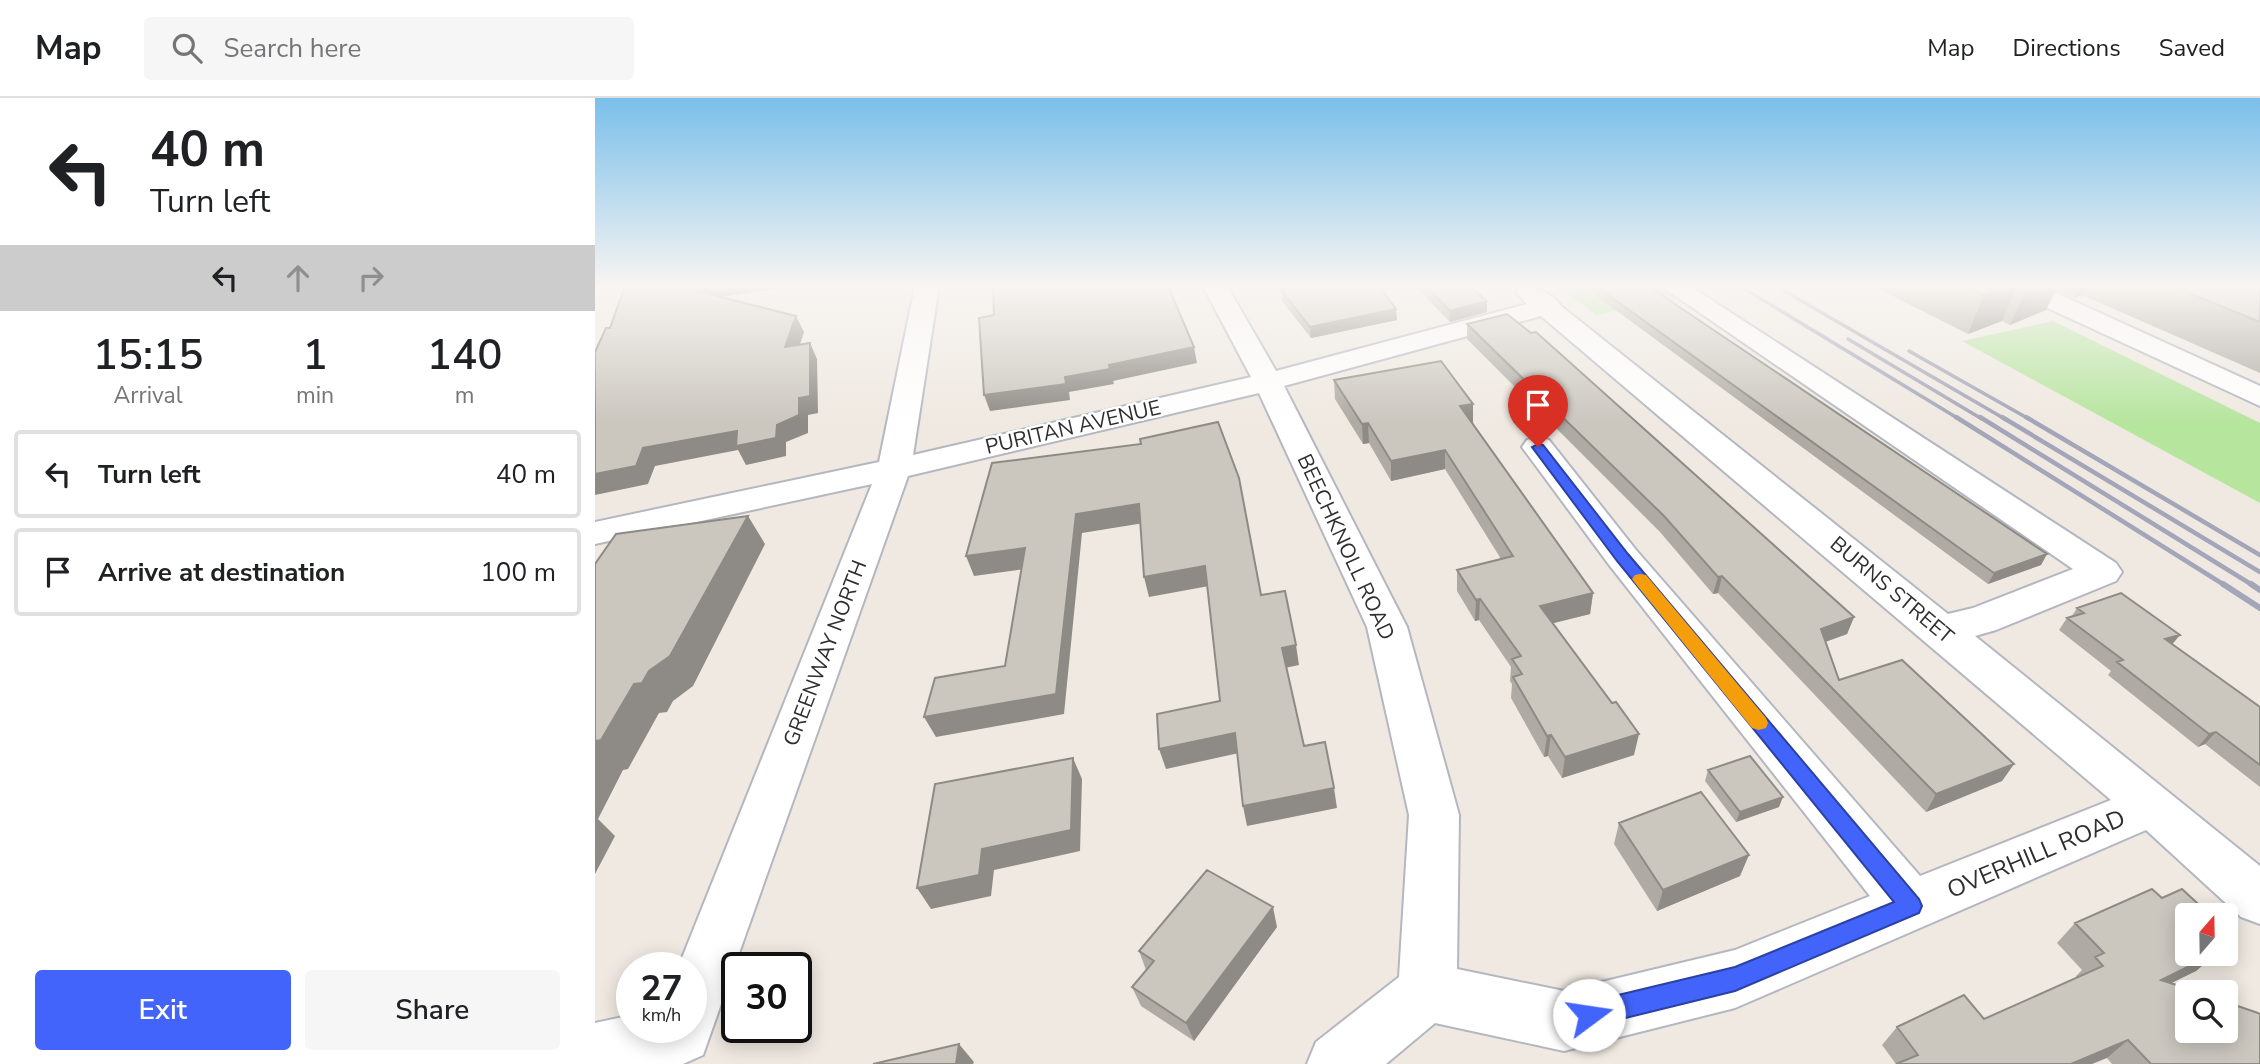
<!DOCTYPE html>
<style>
body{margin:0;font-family:"Nunito Sans",sans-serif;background:#f6f6f6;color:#202124;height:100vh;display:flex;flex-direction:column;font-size:26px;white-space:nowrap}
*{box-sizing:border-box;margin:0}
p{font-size:23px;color:#757577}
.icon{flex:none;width:38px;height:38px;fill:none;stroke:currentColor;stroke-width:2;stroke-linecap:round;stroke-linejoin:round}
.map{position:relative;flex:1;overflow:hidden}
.side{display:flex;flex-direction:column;background:#fff;width:595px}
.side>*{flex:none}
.banner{background:#fff;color:#202124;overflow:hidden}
.needle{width:46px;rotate:20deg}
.fabs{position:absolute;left:1580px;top:805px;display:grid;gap:14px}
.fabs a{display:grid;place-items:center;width:63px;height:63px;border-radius:7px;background:#fff;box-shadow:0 4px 18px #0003;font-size:35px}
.speed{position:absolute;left:21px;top:854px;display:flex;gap:14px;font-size:35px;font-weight:700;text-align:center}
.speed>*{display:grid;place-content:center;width:91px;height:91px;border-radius:50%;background:#fff;box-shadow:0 4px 18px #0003;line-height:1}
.speed small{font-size:18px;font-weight:400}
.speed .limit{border:4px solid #111;border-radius:10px;background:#fff;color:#111}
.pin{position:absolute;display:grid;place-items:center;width:60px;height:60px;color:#fff;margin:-72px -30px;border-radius:50% 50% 50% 0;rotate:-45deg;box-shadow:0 0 7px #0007}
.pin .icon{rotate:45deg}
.me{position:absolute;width:77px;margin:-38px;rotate:76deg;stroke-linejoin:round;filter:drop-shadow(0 0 5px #0008)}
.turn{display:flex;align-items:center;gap:24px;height:147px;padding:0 35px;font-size:32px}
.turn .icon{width:91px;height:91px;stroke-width:2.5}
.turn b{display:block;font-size:49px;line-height:60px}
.lanes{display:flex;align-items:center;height:66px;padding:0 35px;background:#0003;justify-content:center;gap:35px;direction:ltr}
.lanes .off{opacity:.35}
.eta{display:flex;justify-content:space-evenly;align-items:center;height:119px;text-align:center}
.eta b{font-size:42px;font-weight:600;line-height:49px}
.action{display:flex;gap:14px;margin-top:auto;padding:14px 35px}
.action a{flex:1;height:80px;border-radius:7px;background:#4264fb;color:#fff;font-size:28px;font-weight:600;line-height:80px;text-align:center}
.action a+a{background:#f6f6f6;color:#202124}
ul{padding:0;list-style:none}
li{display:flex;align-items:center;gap:21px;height:88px;margin:0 14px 10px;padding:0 21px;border:4px solid #e0e0e0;border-radius:7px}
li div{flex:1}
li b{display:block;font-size:26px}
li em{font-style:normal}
header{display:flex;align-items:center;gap:42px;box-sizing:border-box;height:98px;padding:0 35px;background:#fff;border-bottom:2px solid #e0e0e0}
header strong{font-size:33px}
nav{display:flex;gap:38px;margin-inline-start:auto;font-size:24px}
.search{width:490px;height:63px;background:#f6f6f6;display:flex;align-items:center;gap:18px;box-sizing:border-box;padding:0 24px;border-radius:7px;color:#757577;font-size:26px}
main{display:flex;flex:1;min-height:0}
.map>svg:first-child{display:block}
</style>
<header>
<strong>Map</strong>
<div class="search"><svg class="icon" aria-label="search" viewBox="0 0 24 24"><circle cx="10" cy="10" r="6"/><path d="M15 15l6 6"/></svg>Search here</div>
<nav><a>Map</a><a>Directions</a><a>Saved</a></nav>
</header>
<main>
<section class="side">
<div class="banner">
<div class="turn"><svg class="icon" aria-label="left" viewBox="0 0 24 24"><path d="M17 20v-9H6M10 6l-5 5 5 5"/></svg><div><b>40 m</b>Turn left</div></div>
<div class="lanes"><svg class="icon" aria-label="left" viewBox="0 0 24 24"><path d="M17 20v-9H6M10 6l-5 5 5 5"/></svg><svg class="icon off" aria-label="ahead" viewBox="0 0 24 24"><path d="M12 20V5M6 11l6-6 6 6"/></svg><svg class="icon off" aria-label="right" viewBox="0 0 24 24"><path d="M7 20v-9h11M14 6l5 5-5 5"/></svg></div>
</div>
<div class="eta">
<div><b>15:15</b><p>Arrival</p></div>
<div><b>1</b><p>min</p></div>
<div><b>140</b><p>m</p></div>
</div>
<ul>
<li><svg class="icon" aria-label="left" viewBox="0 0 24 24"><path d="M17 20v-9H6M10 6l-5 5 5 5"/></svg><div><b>Turn left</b></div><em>40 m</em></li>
<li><svg class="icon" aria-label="arrive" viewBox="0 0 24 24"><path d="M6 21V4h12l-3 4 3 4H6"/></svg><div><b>Arrive at destination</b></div><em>100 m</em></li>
</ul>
<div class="action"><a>Exit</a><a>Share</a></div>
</section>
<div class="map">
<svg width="1665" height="966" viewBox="0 0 1665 966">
<rect width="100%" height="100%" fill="#efe9e1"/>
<path fill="#b6e59e" d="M 961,188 L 1074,188 L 1089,197 L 1002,217 Z
M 1458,223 L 1665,325 L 1665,405 L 1367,243 Z"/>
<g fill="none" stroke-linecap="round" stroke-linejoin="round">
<g stroke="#b4b7c1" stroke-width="4">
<path id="minor" d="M 320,188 L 344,188 L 318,357 L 656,279 L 608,188 L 632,188 L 681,273 L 932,206 L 921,194 L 924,189 C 939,188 959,196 966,208 L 1353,516 L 1378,510 L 1478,471 L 1066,188 L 1095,188 L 1521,465 L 1527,474 L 1521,483 L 1401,532 L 1380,538 L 1665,768 L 1665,826 L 1646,819 L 1551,732 L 1140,910 L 969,953 L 840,925 L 791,966 L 712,966 L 721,944 L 804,879 L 814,717 L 772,529 L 664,295 L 313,378 L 108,957 L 88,966 L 0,966 L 0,925 L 37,917 L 37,929 L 96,929 L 96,870 L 83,870 L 277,386 L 0,446 L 0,424 L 284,364 ZM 946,218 L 1516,702 L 1325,778 L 1041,452 L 954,342 L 943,339 L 932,342 L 927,349 L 1015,468 L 1275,798 L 1140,852 L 969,893 L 862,871 L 864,717 L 812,529 L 689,288 Z
M 1413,188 L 1446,188 L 1665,288 L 1665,308 L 1416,193 Z"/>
</g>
<use href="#minor" fill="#fff" fill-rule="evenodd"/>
<path stroke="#a3a6b8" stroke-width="3.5" d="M 1145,188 L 1364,321
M 1181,188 L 1410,321
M 1253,241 L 1387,321
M 1314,253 L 1434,321"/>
<path stroke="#a3a6b8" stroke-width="4.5" d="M 1361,319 L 1631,488
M 1385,319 L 1659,488
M 1407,319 L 1665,474
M 1431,319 L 1665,457"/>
<path stroke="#a3a6b8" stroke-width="6" d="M 1628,486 L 1665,510
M 1656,486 L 1665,492"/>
</g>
<path fill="#afaba4" d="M 683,188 L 784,188 L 802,222 L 716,240 L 687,203 L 686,192 L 687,192 Z
M 820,188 L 874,188 L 892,214 L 855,224 Z
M 988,188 L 1053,188 L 1452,456 L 1446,467 L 1393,486 Z
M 1278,188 L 1665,188 L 1665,275 L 1487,197 L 1479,200 L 1461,192 L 1451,212 L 1415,227 L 1407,223 L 1373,236 Z
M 872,226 L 1259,519 L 1252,536 L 1230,544 L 1244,582 L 1419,666 L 1407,683 L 1331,714 L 1123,495 L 1118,496 L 1065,434 L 872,241 Z
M 739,282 L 878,306 L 877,325 L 998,495 L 995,516 L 958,525 L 1039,657 L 967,680 L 953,658 L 949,659 L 916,600 L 917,586 L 915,583 L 916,569 L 884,522 L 880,523 L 862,493 L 862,472 L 906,461 L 850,371 L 796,383 L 774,345 L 768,346 L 740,301 Z
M 1482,510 L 1577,546 L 1665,609 L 1665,689 L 1610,646 L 1603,649 L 1513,577 L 1516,573 L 1464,532 L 1472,520 L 1477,518 Z
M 1113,672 L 1184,709 L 1141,724 L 1110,683 Z
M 1024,725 L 1145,778 L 1062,813 L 1019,746 Z
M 1480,825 L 1592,856 L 1621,856 L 1601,873 L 1576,885 L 1665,966 L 1517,966 L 1512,960 L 1301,966 L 1287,947 L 1302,929 L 1389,921 L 1482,880 L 1481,878 L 1487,872 L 1462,845 Z
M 682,829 L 599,943 L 546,908 L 537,889 L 551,872 L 544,853 Z"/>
<path fill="#8e8b86" d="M 83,188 L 201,188 L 91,204 Z
M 1413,188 L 1422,188 L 1407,223 L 1373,236 L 1389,197 Z
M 1433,188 L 1462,188 L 1451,212 L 1415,227 Z
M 1485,188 L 1492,188 L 1487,197 L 1479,200 Z
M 892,203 L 892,214 L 855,224 L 855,213 Z
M 801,211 L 802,222 L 716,240 L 715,229 Z
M 201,218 L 209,234 L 199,265 L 190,249 Z
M 215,245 L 222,261 L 223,315 L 213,317 L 213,335 L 191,344 L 191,358 L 151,367 L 143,352 L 60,368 L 53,386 L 0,397 L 0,376 L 48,350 L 142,333 L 182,327 L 204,300 Z
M 599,249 L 602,265 L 518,283 L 514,267 Z
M 515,271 L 519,286 L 474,294 L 475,302 L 395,313 L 389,297 L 470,279 Z
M 878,306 L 878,325 L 864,327 L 865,308 Z
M 773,325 L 774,345 L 768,346 L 767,326 Z
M 850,352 L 850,371 L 796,383 L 796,363 Z
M 544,406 L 549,425 L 487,435 L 469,616 L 341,639 L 329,619 L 461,596 L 481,416 Z
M 153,418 L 170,446 L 98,588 L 78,603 L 72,614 L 64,615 L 33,671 L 28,672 L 3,721 L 20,738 L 0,776 L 0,645 L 39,586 L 54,573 Z
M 430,450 L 437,470 L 379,478 L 371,458 Z
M 1452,456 L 1446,467 L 1393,486 L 1399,475 Z
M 610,468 L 614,488 L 554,499 L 549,479 Z
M 1127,478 L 1123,495 L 1118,496 L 1123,479 Z
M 998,495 L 995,516 L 943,529 L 945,508 Z
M 885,501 L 884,522 L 880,523 L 881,502 Z
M 1259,519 L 1252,536 L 1219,548 L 1226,531 Z
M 1585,537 L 1575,549 L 1570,541 Z
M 701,547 L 704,567 L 690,570 L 687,550 Z
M 1621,634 L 1610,646 L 1603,649 L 1614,636 Z
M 640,635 L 644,655 L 571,671 L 564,651 Z
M 1044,636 L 1039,657 L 967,680 L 970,659 Z
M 956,637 L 953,658 L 949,659 L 952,638 Z
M 478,660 L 487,681 L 485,753 L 399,772 L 396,798 L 336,811 L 322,790 L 387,751 Z
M 1419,666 L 1407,683 L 1331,714 L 1341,696 Z
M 739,690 L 742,710 L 652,728 L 648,708 Z
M 1188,699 L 1184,709 L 1141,724 L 1145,714 Z
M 1154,757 L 1145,778 L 1062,813 L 1068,792 Z
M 678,809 L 682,829 L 599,943 L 591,925 Z
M 1619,856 L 1621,856 L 1601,873 L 1544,901 L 1566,882 Z
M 1533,942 L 1512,960 L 1497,966 L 1476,966 Z
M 364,946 L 379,964 L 378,966 L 361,966 Z"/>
<path fill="#cbc7bf" stroke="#8e8b86" stroke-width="2" d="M 30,188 L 83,188 L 201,218 L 190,249 L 215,245 L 215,298 L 204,300 L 204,317 L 182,327 L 181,340 L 141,348 L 142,333 L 48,350 L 41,368 L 0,376 L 0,254 L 11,230 L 15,230 Z
M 398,188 L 573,188 L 599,249 L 514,267 L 515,271 L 470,279 L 471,286 L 389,297 L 384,220 L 399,217 Z
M 693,188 L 784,188 L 801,211 L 715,229 L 686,192 L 695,191 Z
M 831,188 L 874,188 L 892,203 L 855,213 Z
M 1001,188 L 1053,188 L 1452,456 L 1399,475 Z
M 1370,188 L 1413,188 L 1389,197 Z
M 1577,188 L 1665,188 L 1665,224 Z
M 912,216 L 936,235 L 941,234 L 1259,519 L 1226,531 L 1244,582 L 1307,562 L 1419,666 L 1341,696 L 1127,478 L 1123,479 L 1069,418 L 872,226 Z
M 846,263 L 878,306 L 865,308 L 998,495 L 945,508 L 1017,605 L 1021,604 L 1044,636 L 970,659 L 956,637 L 952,638 L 918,579 L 927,576 L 917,561 L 926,558 L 885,501 L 881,502 L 862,472 L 918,458 L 850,352 L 796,363 L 773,325 L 767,326 L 739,282 Z
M 623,324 L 644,380 L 666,497 L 690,493 L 701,547 L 687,550 L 709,648 L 730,644 L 739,690 L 648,708 L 640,635 L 564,651 L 562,616 L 625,603 L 610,468 L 549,479 L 544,406 L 481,416 L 461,596 L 329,619 L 340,580 L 410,568 L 430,450 L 371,458 L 397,365 L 546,346 L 545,341 Z
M 153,418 L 75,558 L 54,573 L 47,585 L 39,586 L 6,642 L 1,643 L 0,645 L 0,466 L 21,436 Z
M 1526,495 L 1585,537 L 1570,541 L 1665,609 L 1665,667 L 1621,634 L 1614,636 L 1522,564 L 1528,562 L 1472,520 L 1489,515 L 1482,510 Z
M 1155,658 L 1188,699 L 1145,714 L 1113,672 Z
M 478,660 L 476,732 L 387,751 L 384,777 L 322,790 L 340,686 Z
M 1106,694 L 1154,757 L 1068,792 L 1024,725 Z
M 612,772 L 678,809 L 591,925 L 537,889 L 559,863 L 544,853 Z
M 1557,791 L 1567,800 L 1587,791 L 1615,817 L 1592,817 L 1592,856 L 1619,856 L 1566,882 L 1603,894 L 1592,894 L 1592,933 L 1631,933 L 1631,904 L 1663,915 L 1665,916 L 1665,966 L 1556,966 L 1533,942 L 1476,966 L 1301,966 L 1323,957 L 1302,929 L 1369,897 L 1389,921 L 1508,868 L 1500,859 L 1509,855 L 1480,825 Z
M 364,946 L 361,966 L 278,966 Z"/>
<linearGradient id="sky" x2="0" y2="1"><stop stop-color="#7abfeb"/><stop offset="0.58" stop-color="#f8f5f2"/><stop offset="1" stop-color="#f8f5f2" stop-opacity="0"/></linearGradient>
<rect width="1665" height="324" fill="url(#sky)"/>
<path fill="#4264fb" stroke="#2b41a3" stroke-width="2" d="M 943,346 L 948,347 L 1033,456 L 1324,801 L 1327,808 L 1324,815 L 1140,893 L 994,929 L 985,925 L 981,917 L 985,908 L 994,904 L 1140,869 L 1299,804 L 1022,463 L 937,349 Z"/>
<path fill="#f59e0b" d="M 1045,476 L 1051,477 L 1171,620 L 1173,625 L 1171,630 L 1164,632 L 1157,630 L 1040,485 L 1037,481 L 1040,477 Z"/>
<g text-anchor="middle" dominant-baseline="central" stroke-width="5" stroke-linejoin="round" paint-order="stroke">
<g font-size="21" fill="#2e2e2e" stroke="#fff">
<text transform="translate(478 329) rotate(-13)">PURITAN AVENUE</text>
<text transform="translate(751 449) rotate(65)">BEECHKNOLL ROAD</text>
<text transform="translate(1297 492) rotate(40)">BURNS STREET</text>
<text transform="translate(230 555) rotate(-69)">GREENWAY NORTH</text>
</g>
<g font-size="24" fill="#2e2e2e" stroke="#fff">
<text transform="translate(1441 756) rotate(-23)">OVERHILL ROAD</text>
</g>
</g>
</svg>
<div class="fabs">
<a><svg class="needle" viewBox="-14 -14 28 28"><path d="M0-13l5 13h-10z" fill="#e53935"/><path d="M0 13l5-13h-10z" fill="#757577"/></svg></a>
<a><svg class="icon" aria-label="search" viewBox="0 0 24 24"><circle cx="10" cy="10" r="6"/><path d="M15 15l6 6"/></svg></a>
</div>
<div class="speed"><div>27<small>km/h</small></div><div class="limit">30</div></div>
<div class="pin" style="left:943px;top:349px;background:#d93025"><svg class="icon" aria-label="arrive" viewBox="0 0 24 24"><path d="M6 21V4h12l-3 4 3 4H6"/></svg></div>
<svg class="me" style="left:994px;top:917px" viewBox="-20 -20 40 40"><circle r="19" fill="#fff"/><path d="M0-13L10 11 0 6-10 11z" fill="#4264fb"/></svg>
</div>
</main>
